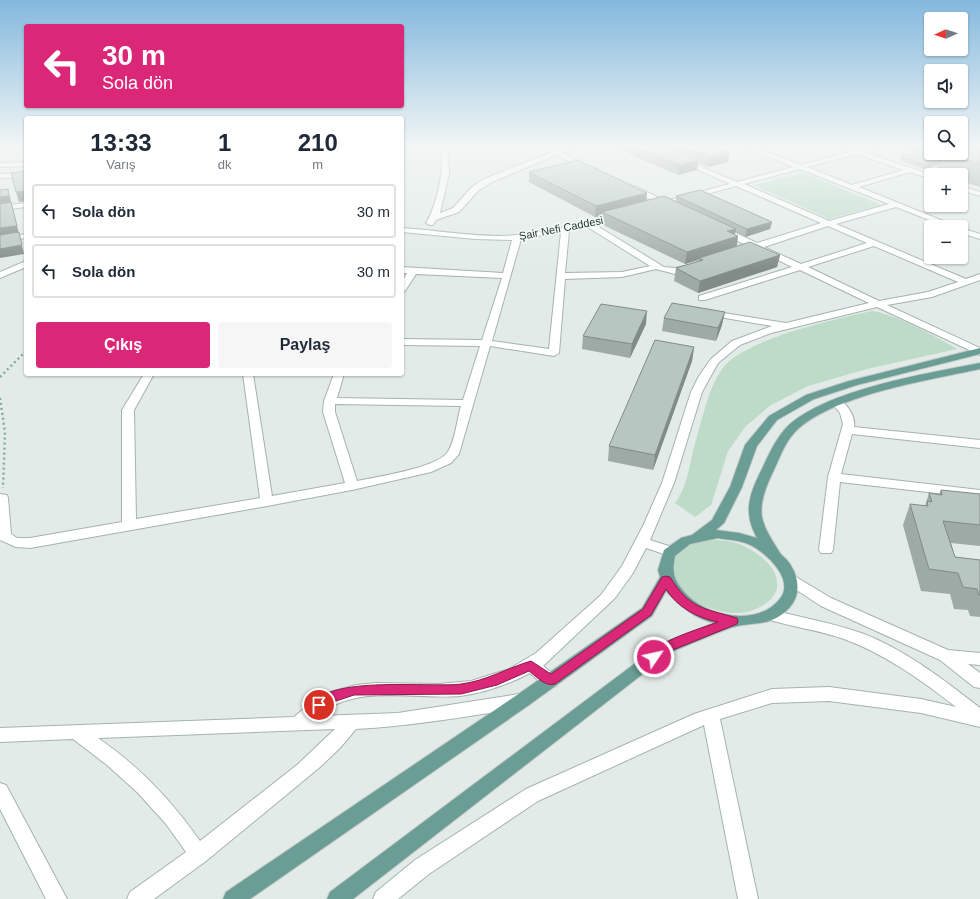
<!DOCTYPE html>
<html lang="tr">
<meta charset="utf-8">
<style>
body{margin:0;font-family:Helvetica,sans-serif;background:#f6f6f7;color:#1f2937;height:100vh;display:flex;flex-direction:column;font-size:15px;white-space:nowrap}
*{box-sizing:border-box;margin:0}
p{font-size:13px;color:#747a83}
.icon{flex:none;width:22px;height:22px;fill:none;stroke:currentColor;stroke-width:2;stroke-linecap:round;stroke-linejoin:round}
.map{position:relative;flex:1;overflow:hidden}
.drawer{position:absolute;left:24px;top:116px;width:380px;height:260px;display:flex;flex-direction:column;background:#fff;border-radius:4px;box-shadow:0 1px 3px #0004}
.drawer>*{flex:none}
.hud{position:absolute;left:24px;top:24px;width:380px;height:84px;border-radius:4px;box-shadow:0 1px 3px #0004;background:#db2777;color:#fff;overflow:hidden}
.needle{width:26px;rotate:267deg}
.controls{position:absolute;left:924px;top:12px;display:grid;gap:8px}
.controls a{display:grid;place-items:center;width:44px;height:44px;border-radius:4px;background:#fff;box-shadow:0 1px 3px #0004;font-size:20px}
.pin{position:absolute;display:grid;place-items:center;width:34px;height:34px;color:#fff;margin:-17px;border:2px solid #fff;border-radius:50%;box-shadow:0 1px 4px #0007}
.me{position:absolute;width:44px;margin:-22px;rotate:56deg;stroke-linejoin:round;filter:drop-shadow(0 0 3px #0008)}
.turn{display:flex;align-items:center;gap:14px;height:84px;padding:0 12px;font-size:18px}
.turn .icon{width:52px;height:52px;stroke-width:2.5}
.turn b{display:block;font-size:28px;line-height:34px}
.eta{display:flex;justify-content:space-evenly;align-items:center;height:68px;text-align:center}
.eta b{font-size:24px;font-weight:700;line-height:28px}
.primary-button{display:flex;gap:8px;margin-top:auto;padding:8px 12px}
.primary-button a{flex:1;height:46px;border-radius:4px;background:#db2777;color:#fff;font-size:16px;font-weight:700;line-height:46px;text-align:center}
.primary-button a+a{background:#f6f6f7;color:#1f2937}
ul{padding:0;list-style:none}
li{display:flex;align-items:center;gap:12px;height:54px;margin:0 8px 6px;padding:0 4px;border:2px solid #e0e1e3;border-radius:4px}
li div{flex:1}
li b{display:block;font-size:15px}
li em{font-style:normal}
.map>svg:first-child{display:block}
</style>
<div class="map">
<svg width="980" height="899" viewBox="0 0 980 899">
<rect width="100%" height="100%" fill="#e2ebe8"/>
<path fill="#d1dbd7" d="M 0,146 L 26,146 L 26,151 L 0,153 Z"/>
<path fill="#bddbc7" d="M 804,173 L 881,205 L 829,219 L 754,185 Z
M 872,311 C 895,314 937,337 957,349 L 867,369 L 808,386 L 771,405 L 746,426 L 728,451 L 711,505 L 695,517 L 675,503 C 688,487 690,460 696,440 C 703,417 708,389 722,369 C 743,339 836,319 872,311 Z
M 703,540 C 715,540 728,540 739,544 C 768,555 798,588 758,608 C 710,632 624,563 703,540 Z"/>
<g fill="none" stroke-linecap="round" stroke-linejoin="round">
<g stroke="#a5b3af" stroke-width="2">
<path id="minor" d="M 444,146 L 450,146 L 448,151 L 449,174 L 440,213 L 453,208 L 472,187 L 484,179 L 568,146 L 576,146 L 562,153 L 591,168 L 586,169 L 556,155 L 490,183 L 478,191 L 459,212 L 436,220 L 433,225 L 430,225 L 426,223 C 434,210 439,190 441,175 C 443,165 440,155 444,146 Z
M 743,146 L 751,146 L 801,165 L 850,152 L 837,146 C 844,146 849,148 856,149 C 864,150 874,146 882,146 L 881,147 L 864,152 L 932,175 L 931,179 L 910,172 L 859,187 L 958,227 L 947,227 L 896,207 L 836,224 L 966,279 L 980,274 L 980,280 L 932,297 L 887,305 L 980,348 L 980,355 L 877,307 L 771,333 L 740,345 L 718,363 L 702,392 L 674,483 L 650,540 L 675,548 L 677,551 L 675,554 L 670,556 L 646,548 L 633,573 L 615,598 L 543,666 L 556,676 L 558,681 L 556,686 C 545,689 538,680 530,673 C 509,684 484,693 460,696 C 415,700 356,683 318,716 L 398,713 L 519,694 L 525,696 L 527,701 L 525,706 L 519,708 C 465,717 411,726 356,729 L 340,748 L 320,767 L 206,861 L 154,899 L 127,899 L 130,892 L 186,852 L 166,824 L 138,793 L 107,765 L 73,739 L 0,742 L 0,728 L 294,717 L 311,703 L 330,692 L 356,685 L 376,683 L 439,684 L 471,681 L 509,669 L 536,653 L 601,595 L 622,566 L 643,526 L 662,483 L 691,392 L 699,376 L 711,359 L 732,341 L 772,326 L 708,315 L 703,312 L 705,310 L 786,323 L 869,303 L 800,270 L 705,300 L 699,300 L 699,296 L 792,267 L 756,249 L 751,249 L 750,247 L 721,233 L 721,229 L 727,229 L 757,243 L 821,223 L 736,186 L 671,204 L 671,207 L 655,207 L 654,205 L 657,203 L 628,188 L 635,186 L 665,201 L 730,184 L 681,162 L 681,160 L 683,159 L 737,182 L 793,167 ZM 857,154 L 903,170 L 852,185 L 807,167 ZM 800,169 L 889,204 L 829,221 L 744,184 ZM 828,226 L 867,243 L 801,264 L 764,247 ZM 874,246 L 958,282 L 928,292 L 879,301 L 808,267 ZM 335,729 L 297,765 L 200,841 C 172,801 139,766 98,738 Z
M 26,162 L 26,166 L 0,167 L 0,163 Z
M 26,173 L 26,177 L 0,178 L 0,174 Z
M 961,186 L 980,192 L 980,196 L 961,190 Z
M 26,203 L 26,207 L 0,210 L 0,206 Z
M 617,214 L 621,216 L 620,218 L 594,224 L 664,267 L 675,268 L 691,265 L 695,268 L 694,270 L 675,274 L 656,269 L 622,277 L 565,279 L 559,353 L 554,356 L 490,346 L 459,454 L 451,463 L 431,472 L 352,490 L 267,506 L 30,548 L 16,547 L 0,540 L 0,494 L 7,495 L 8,498 L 11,534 L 17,538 L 30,538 L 122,522 L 122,410 L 144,374 L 154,374 L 134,410 L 136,519 L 260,498 L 243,374 L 253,374 L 272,496 L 345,483 L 323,412 L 324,401 L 334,374 L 344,374 L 337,398 L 463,400 L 480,346 L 402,345 L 402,339 L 482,340 L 502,278 L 416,274 L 405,291 L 402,292 L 402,282 L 407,273 L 402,273 L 402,267 L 503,273 L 512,240 L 475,239 L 402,232 L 402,228 C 434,230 467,236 500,236 C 540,235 579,223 617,214 ZM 586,226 L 650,266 L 622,272 L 565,273 L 569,231 ZM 561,232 L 549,349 L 492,341 L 521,239 ZM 335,404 L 461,406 C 457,419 455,443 447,453 C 435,468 377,477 357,481 L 335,412 Z
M 961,228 L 980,234 L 980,239 L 961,233 Z
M 26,234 L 26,238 L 0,242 L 0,238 Z
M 26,261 L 26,267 L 0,278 L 0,272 Z
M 838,400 C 847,402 856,418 854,427 L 980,440 L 980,448 L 852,434 L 841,474 L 980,490 L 980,498 L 840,482 L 833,550 L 831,553 L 821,553 L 819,550 L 828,477 L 843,424 L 840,413 L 832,403 Z
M 791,574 L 831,598 L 948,650 L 980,653 L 980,665 L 968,664 L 980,673 L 980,688 L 974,687 L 940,660 L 821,606 L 786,583 L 784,579 L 786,575 Z
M 772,610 C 803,618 834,623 864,634 C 907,651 944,680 980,708 L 980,727 L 921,713 L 829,701 L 772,703 L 720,719 L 758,899 L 738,899 L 704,725 L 538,801 L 429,874 L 398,899 L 373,899 L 376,892 L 415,860 L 526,789 L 694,714 L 772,689 L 829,687 L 921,699 L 956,707 C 921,680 885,654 844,639 C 819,630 792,627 767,619 L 765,615 L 767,611 Z
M 0,783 L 6,785 L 67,899 L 46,899 L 0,809 Z"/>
</g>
<g stroke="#c2c8c7" stroke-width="2">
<path id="major" d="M 980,348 L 980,354 L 857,385 L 814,399 L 777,420 L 757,446 L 742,487 L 724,523 L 716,530 L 739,533 L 757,538 C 744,514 748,498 759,475 C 767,459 774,441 786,428 C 823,390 929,373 980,363 L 980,369 C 930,380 831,395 795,432 C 784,443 779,460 772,474 C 766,487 758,506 763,521 C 766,532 774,543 780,553 C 781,555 784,557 786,559 C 798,573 803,593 789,608 C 771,628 751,621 730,628 C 711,635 691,644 671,652 L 353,899 L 327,899 L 330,892 L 661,644 L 714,623 C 694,618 680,606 666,591 L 652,616 L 529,705 L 250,899 L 223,899 L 226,892 L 517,695 L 642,608 L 660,577 L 658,570 L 664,550 L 681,538 L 692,535 L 712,520 L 730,487 L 745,445 L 769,416 L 806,395 L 849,381 ZM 718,538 C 728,540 739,540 748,544 C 765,551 797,580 779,600 C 757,626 710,617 688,596 C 675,582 671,575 675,556 L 690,544 Z"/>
</g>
<path stroke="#85aca2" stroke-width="2" stroke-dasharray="1.5 2.5" stroke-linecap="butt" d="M 24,353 L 26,351"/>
<path stroke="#85aca2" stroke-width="2.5" stroke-dasharray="2 3" stroke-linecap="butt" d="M 0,377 L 25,352
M 0,398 L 5,432 L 3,488"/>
<use href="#minor" fill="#fff" fill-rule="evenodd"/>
<use href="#major" fill="#6a9d93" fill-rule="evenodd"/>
</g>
<path fill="#9eaaa6" d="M 611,146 L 713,146 L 729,152 L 728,162 L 708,167 L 698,163 L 697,170 L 678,175 Z
M 904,146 L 931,146 L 931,153 L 980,146 L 980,187 L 961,181 L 961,175 L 942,175 L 936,173 L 939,165 L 924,169 L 901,161 L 902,155 L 924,155 L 904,149 Z
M 529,172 L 646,201 L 676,201 L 676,196 L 772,222 L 770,229 L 745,237 L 735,232 L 735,235 L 738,236 L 737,246 L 780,255 L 777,267 L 698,293 L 674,281 L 676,268 L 698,261 L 698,260 L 685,264 L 601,224 L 602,216 L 595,217 L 529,182 Z
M 664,318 L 722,325 L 716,341 L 662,331 Z
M 646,324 L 630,358 L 582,349 L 583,336 Z
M 694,347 L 692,361 L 653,470 L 608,461 L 609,446 Z
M 941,490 L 980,494 L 980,546 L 951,543 L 955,557 L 980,560 L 980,617 L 970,616 L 968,610 L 954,609 L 950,594 L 921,591 L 903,525 L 910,504 L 925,506 L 929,493 L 939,494 Z"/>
<path fill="#818b87" d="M 729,152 L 728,162 L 708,167 L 710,157 Z
M 698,160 L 697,170 L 678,175 L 679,165 Z
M 940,161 L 939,165 L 924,169 L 925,165 Z
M 8,189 L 24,254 L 0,258 L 0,197 Z
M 26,191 L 26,201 L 19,202 L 16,192 Z
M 647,193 L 646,204 L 602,212 L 602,216 L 595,217 L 596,206 Z
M 772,222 L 770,229 L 745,237 L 747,229 Z
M 736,229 L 734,238 L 738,236 L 736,248 L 699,258 L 698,260 L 685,264 L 687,252 L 727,231 Z
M 780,255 L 777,267 L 698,293 L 700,281 Z
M 647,311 L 646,324 L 630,358 L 632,344 Z
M 725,312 L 722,325 L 716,341 L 718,328 Z
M 694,347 L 692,361 L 653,470 L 655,455 Z"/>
<path fill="#b8c6c1" stroke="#818b87" d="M 635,146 L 665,146 L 698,160 L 679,165 Z
M 682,146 L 713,146 L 729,152 L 710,157 Z
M 906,146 L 931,146 L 931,153 L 942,153 L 940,161 L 925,165 L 902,157 L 902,155 L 936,155 Z
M 964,146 L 980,146 L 980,164 L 942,153 L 961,153 L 961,147 Z
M 578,160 L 647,193 L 596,206 L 529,172 Z
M 26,171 L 26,191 L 16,192 L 11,173 Z
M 8,189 L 9,196 L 0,197 L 0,190 Z
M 700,190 L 772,222 L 747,229 L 676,196 Z
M 664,196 L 736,229 L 727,231 L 738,236 L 687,252 L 602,212 Z
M 11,202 L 17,226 L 0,228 L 0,204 Z
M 19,232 L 22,245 L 0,249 L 0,235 Z
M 750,242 L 780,255 L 700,281 L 676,268 L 703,260 L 699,258 Z
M 672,303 L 725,312 L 718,328 L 664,318 Z
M 601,304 L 647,311 L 632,344 L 583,336 Z
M 655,340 L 694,347 L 655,455 L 609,446 Z
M 941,490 L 980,494 L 980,525 L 943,521 L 955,557 L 980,560 L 980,595 L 979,595 L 977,589 L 963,587 L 958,573 L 929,569 L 910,504 L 928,506 L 927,501 L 932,502 L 929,493 L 942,495 Z"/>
<linearGradient id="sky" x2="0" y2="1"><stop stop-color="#84b8dd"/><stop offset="0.54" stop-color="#f2f6f5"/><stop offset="1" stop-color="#f2f6f5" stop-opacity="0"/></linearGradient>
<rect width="980" height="271" fill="url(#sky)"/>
<path fill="#db2777" stroke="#8e194d" d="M 666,576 L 670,577 C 690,609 703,608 737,618 L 738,621 L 737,624 L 670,651 L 658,661 L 649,661 L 648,657 C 656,641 700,629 718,622 C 697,618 677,607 666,589 L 651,615 L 555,684 C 545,687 537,677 529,671 L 497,685 L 461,694 L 354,695 L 336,701 L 319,710 L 315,708 L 313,705 C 328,675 431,688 461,684 C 486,681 507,668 531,661 L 551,674 L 643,609 L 662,577 Z"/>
<g text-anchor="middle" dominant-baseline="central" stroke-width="3.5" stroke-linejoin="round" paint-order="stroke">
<g font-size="11" fill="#243b36" stroke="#f3f8f6">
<text transform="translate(561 228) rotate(-11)">Şair Nefi Caddesi</text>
</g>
</g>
</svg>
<div class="controls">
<a><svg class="needle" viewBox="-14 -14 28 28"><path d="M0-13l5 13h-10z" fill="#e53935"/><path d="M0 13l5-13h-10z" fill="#747a83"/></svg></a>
<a><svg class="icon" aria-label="sound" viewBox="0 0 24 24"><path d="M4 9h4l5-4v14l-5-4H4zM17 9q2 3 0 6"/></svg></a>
<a><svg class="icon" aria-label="search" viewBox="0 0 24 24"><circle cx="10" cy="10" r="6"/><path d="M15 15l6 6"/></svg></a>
<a>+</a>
<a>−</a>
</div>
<div class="pin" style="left:319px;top:705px;background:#d93025"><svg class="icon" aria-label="arrive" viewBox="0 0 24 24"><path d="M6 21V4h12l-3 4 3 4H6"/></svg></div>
<svg class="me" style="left:654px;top:657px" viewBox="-20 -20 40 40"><circle r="17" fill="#db2777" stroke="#fff" stroke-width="3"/><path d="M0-11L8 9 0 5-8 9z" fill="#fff"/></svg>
<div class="hud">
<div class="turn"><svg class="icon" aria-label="left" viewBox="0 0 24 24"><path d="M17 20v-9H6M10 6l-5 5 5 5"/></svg><div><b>30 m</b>Sola dön</div></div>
</div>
<section class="drawer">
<div class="eta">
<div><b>13:33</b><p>Varış</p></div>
<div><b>1</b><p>dk</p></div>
<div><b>210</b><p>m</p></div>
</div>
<ul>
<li><svg class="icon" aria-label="left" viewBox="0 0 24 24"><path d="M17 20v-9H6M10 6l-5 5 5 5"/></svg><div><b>Sola dön</b></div><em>30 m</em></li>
<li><svg class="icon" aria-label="left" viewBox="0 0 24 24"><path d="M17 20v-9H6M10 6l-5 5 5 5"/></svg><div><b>Sola dön</b></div><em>30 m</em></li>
</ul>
<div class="primary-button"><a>Çıkış</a><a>Paylaş</a></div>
</section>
</div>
